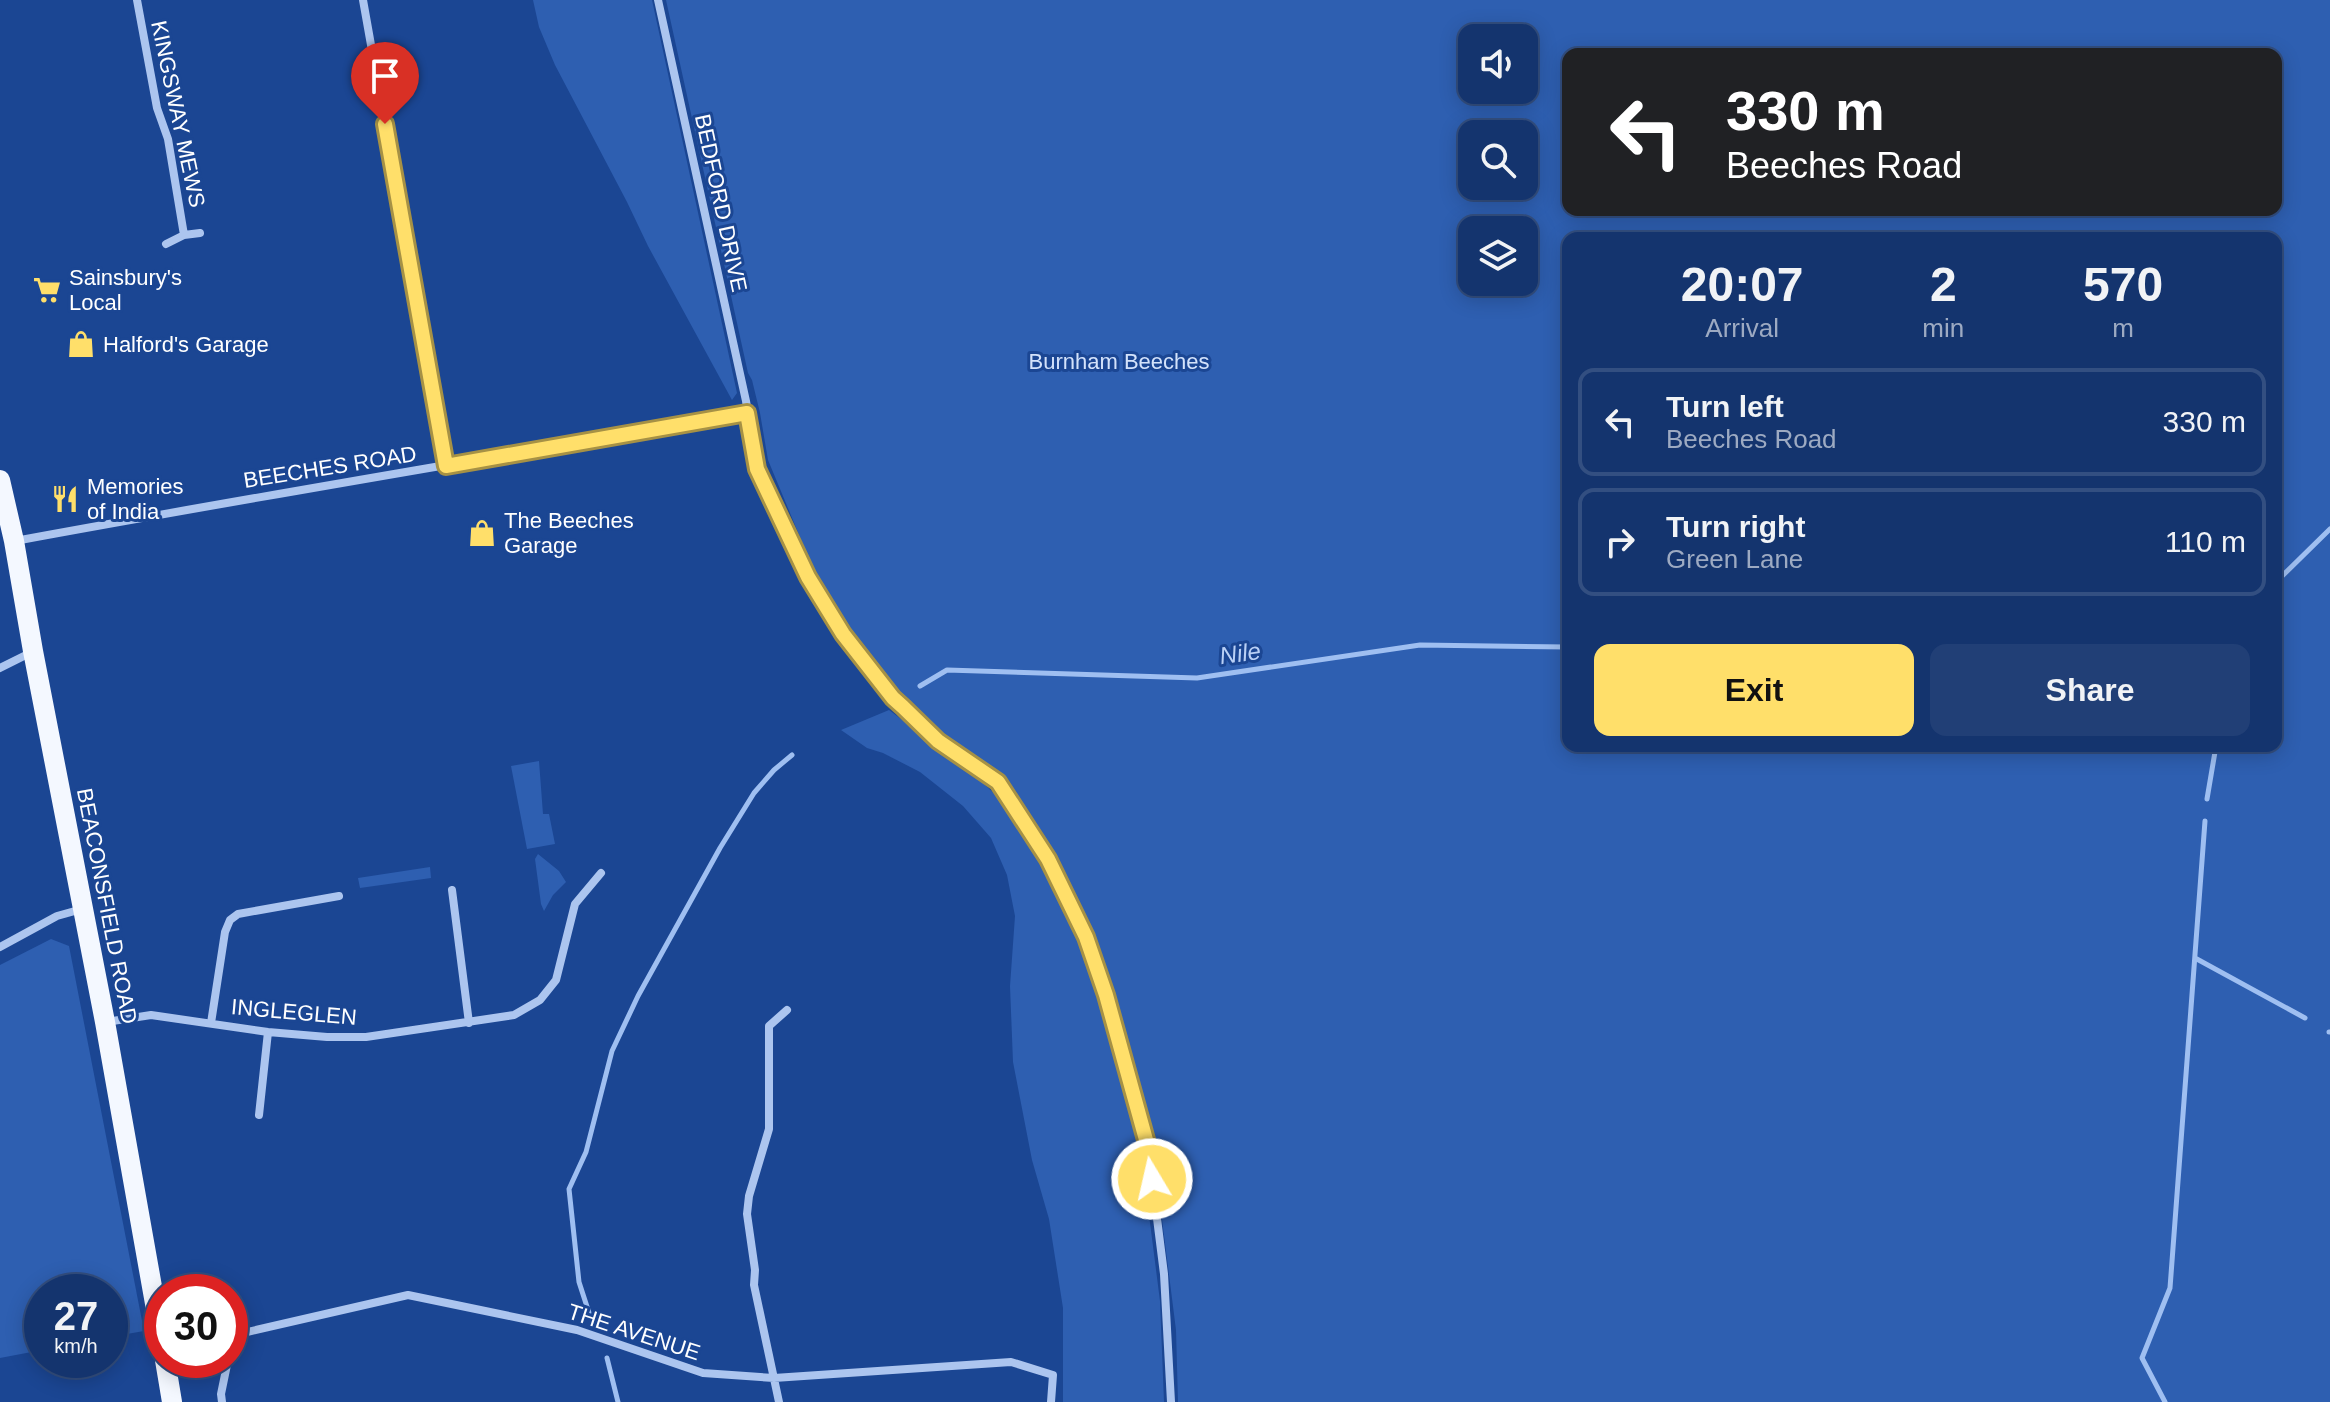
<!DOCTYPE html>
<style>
body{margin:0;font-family:Arial,sans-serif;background:#213f76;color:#f1f3f6;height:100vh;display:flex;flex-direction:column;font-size:30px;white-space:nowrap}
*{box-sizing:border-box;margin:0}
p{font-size:26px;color:#9daac2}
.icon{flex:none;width:44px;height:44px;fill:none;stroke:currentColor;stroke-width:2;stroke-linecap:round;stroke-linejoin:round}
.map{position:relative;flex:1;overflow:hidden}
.side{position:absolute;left:1562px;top:232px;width:720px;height:520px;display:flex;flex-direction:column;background:#14346e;border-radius:16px;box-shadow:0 4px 20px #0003,0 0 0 2px #334f81}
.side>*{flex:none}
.banner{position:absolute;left:1562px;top:48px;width:720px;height:168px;border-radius:16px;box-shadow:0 4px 20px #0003,0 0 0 2px #334f81;background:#202124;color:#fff;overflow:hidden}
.buttons{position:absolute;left:1458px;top:24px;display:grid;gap:16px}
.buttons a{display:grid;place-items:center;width:80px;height:80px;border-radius:16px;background:#14346e;box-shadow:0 4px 20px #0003,0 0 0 2px #334f81;font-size:40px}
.speed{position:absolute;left:24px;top:1274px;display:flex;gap:16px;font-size:40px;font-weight:700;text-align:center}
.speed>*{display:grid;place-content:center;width:104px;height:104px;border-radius:50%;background:#14346e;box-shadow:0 4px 20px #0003,0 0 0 2px #334f81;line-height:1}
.speed small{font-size:20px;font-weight:400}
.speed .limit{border:12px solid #d22;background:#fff;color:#111}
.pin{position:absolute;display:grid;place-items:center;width:68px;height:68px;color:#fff;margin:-82px -34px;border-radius:50% 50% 50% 0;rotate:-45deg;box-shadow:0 0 8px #0007}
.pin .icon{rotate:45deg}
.me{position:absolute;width:88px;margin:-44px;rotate:351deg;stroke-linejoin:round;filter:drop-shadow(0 0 6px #0008)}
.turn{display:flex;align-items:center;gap:28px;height:168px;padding:0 32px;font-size:36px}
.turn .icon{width:104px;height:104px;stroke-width:2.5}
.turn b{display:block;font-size:56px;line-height:68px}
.eta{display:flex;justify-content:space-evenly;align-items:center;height:136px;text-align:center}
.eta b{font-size:48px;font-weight:600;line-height:56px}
.button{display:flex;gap:16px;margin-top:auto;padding:16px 32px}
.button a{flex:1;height:92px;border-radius:16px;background:#ffdf6a;color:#111;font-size:32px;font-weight:600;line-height:92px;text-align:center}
.button a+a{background:#213f76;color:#f1f3f6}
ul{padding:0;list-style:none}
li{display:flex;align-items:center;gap:24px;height:108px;margin:0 16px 12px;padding:0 16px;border:4px solid #334f81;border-radius:16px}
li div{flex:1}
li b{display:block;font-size:30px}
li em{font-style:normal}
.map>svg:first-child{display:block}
</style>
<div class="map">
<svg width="2330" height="1402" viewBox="0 0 2330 1402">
<rect width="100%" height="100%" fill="#1b4693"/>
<path fill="#2e5fb1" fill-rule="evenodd" d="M 533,0 L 652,0 L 737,393 L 732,400 L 648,246 L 627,202 L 555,65 L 539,27 Z
M 666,0 L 2330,0 L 2330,1402 L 1178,1402 L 1176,1330 L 1153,1148 L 1119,1007 L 1098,944 L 1061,869 L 995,769 L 936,731 L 899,696 L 841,622 L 812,566 L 768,460 L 760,413 L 752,380 L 748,373 ZM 1472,38 L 1524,38 L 1524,90 L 1472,90 ZM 1568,54 L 2276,54 L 2276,210 L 1568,210 ZM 1472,134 L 1524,134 L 1524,186 L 1472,186 ZM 1472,230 L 1524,230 L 1524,282 L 1472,282 ZM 1568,238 L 2276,238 L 2276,746 L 1568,746 Z
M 889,710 L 969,770 L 1014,812 L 1043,861 L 1092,971 L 1126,1086 L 1143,1168 L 1160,1301 L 1164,1402 L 1063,1402 L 1063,1308 L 1049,1219 L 1032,1160 L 1013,1062 L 1010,986 L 1015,916 L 1007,875 L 991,838 L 963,806 L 920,772 L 883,753 L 867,748 L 841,730 Z
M 539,761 L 543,814 L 549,814 L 555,844 L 527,849 L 511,766 Z
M 538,854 L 559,871 L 566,882 L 553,895 L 544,911 L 541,904 L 535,859 Z
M 430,867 L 431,878 L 360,888 L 358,878 Z
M 51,939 L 69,946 L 144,1331 L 110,1337 L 110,1292 L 42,1292 L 42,1350 L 0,1358 L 0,965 Z"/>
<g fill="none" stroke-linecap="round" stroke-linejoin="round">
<path stroke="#9fbff1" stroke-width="5" d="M 2276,582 L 2330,529
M 920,686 L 947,670 L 1197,678 L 1420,645 L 1568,647
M 2207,799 L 2216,746
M 2195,958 L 2305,1018
M 2329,1032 L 2330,1032
M 591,1319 L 579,1282 L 569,1189 L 586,1152 L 612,1051 L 638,996 L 720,848 L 754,793 L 774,770 L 792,755
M 607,1358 L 618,1402
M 2165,1402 L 2142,1358 L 2170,1288 L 2205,821"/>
<path stroke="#acc5ef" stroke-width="8" d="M 137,0 L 157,108 L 168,139 L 184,235 L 200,233
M 363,0 L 446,466
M 658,0 L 746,401 L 757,469 L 808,577 L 843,634 L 893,698 L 938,741 L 998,782 L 1048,859 L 1086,937 L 1106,995 L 1148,1147 L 1164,1274 L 1171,1402
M 166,244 L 184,235
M 15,541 C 258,496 503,456 747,413
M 0,668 L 32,652
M 452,890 L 469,1023
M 0,947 L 57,916 L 82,909
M 106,1022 L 151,1015 L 268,1032 L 327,1037 L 366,1037 L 514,1015 L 540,1000 L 556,980 L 575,904 L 601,873
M 211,1023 L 225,932 L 230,920 L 238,914 L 339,896
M 259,1115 L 268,1032
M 230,1336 L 408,1295 L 577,1330 L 703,1373 L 774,1378 L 1011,1362 L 1053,1375 L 1051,1402
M 222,1402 L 221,1394 L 228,1360
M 779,1402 L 754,1285 L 755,1270 L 747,1214 L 749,1196 L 769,1129 L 769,1026 L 787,1010"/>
<path stroke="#f4f8ff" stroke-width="20" d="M 0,480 L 14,541 L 33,651 L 105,1022 L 162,1343
M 165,1360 L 172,1402"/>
</g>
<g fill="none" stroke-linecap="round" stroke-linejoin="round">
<g stroke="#a69145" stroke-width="20">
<path id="route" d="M 385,124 L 446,466 L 747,413 L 757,469 L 808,577 L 843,634 L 893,698 L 903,707 L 938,741 L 998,782 L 1048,859 L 1086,937 L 1106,995 L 1148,1147 L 1152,1179"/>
</g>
<use href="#route" stroke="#ffdf6a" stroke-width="14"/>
</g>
<defs>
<g id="supermarket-bare" transform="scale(2.16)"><path d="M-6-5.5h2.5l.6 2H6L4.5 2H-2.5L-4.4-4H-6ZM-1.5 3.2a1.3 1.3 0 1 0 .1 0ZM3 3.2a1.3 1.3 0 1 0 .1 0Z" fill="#ffdf6a" stroke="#1b4693" stroke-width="2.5" paint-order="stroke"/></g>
<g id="shop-bare" transform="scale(2.16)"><path d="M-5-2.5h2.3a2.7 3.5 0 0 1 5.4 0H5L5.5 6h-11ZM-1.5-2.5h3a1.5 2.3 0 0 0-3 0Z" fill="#ffdf6a" stroke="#1b4693" stroke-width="2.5" paint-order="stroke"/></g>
<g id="restaurant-bare" transform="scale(2.16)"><path d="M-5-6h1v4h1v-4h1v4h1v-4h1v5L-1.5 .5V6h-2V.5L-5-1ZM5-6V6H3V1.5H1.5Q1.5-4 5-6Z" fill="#ffdf6a" stroke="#1b4693" stroke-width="2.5" paint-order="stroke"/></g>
</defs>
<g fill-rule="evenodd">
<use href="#supermarket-bare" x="47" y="290"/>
<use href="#shop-bare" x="81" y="344"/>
<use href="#restaurant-bare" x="65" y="499"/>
<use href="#shop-bare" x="482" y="533"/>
</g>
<g text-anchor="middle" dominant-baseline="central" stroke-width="6" stroke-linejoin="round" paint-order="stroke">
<g font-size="22" fill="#fff" stroke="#1b4693">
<text transform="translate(178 114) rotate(78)">KINGSWAY MEWS</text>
<text transform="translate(721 203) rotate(78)">BEDFORD DRIVE</text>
<text transform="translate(330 467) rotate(-9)">BEECHES ROAD</text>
<text transform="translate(107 906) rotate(79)">BEACONSFIELD ROAD</text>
<text transform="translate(294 1012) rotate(5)">INGLEGLEN</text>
<text transform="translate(634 1332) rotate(18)">THE AVENUE</text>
</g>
<g font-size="22" fill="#fff" stroke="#1b4693" text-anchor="start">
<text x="69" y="277">Sainsbury's<tspan x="69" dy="25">Local</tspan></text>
<text x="103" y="344">Halford's Garage</text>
<text x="87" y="486">Memories<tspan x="87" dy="25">of India</tspan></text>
<text x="504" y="520">The Beeches<tspan x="504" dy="25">Garage</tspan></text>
</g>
<g font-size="22" fill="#d3e2fb" stroke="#1b4693">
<text x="1119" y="361">Burnham Beeches</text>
</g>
<g font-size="24" font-style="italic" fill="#b9d0f6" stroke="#1b4693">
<text transform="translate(1240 653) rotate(-8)">Nile</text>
</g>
</g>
</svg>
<div class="buttons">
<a><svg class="icon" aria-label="sound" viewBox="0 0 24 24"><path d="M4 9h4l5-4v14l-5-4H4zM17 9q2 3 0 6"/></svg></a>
<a><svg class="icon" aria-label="search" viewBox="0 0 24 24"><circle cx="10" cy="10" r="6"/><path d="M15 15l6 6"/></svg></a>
<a><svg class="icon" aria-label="layers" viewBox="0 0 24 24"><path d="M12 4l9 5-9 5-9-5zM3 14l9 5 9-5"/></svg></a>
</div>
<div class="speed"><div>27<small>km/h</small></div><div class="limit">30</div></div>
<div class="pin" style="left:385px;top:124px;background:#d93025"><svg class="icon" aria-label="arrive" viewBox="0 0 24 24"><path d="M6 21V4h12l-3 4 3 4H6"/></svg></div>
<svg class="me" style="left:1152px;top:1179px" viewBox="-20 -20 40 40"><circle r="17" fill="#ffdf6a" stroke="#fff" stroke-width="3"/><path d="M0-11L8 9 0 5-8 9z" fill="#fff"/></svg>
<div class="banner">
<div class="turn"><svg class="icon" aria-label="left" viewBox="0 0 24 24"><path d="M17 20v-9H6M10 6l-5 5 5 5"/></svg><div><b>330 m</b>Beeches Road</div></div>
</div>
<section class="side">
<div class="eta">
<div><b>20:07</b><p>Arrival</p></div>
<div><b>2</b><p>min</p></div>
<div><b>570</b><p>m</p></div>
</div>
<ul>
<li><svg class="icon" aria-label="left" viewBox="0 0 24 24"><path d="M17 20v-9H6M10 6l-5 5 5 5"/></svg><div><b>Turn left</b><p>Beeches Road</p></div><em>330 m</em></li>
<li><svg class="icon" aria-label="right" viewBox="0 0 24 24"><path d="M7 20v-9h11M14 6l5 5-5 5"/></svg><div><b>Turn right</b><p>Green Lane</p></div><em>110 m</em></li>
</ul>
<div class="button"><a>Exit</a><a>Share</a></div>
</section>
</div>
